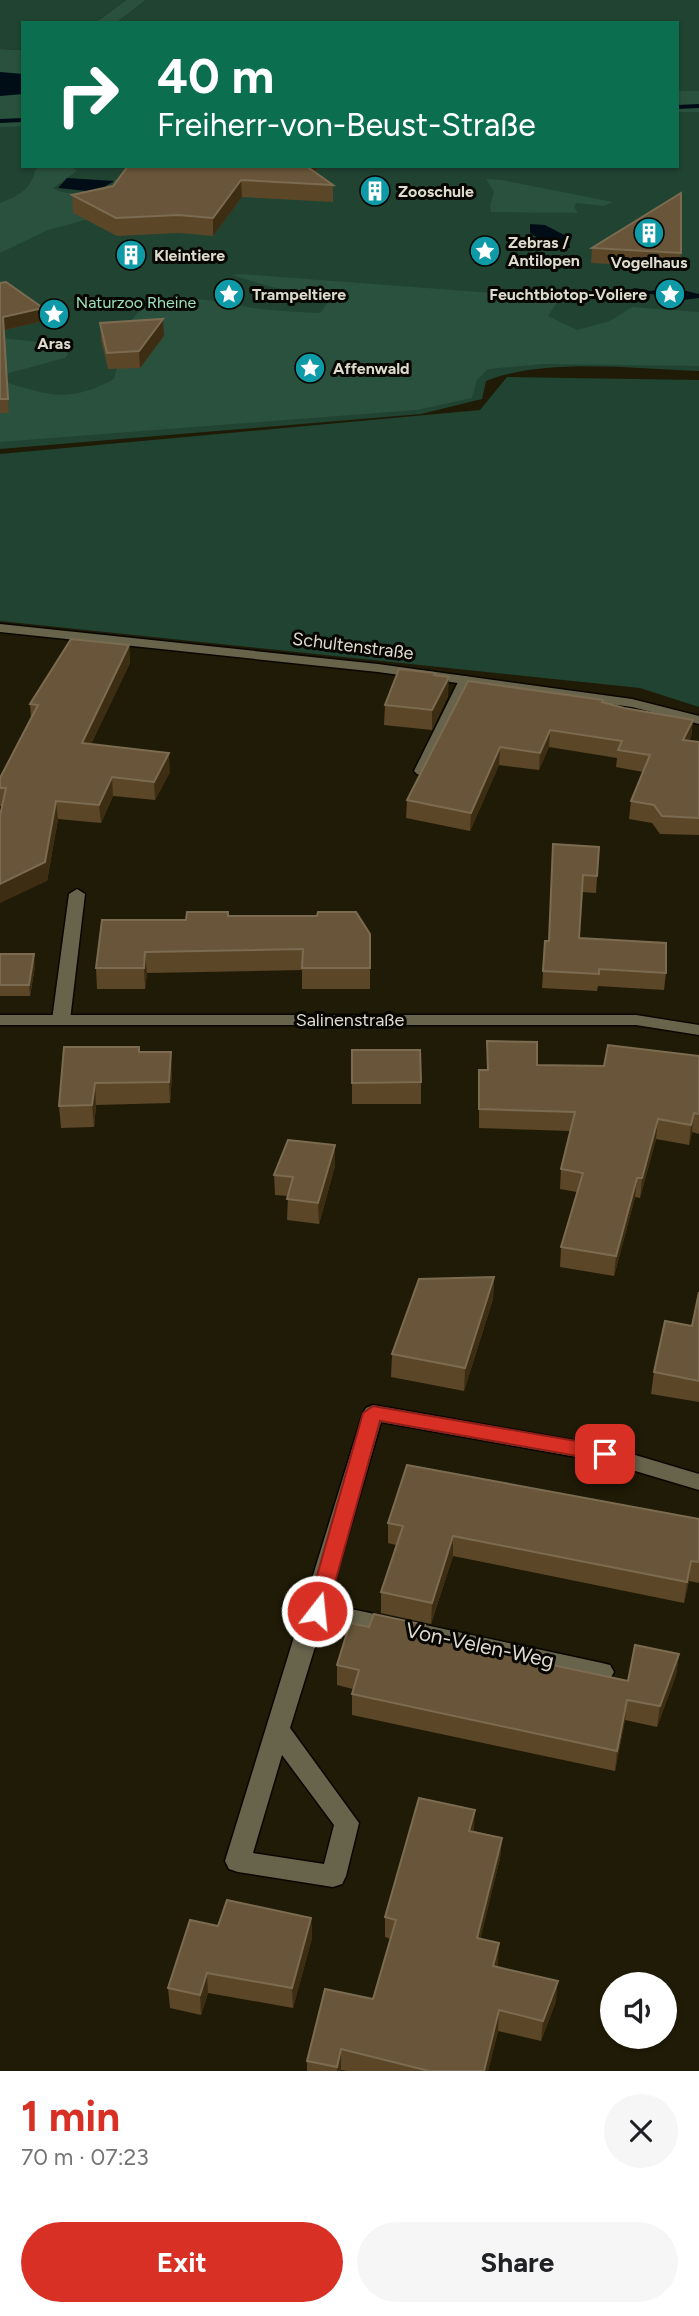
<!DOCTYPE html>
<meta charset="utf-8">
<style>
body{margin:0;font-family:Figtree,sans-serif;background:#f6f6f6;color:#202124;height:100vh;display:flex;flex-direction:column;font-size:26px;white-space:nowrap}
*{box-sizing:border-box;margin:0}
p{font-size:23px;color:#757577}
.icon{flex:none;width:38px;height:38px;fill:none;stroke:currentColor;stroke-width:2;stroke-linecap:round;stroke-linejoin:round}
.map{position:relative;height:2071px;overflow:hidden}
.sheet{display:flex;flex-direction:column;background:#fff;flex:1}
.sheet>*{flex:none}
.top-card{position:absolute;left:21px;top:21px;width:658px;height:147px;border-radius:0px;box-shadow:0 2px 5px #0004;background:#0b6e4f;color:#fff;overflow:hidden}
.tools{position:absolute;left:600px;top:1972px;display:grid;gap:14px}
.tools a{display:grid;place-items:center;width:77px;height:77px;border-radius:50%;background:#fff;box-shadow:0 2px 5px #0004;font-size:35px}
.pin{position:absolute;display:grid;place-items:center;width:60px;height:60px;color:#fff;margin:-30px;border-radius:14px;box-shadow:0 4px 10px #0006}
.me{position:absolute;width:77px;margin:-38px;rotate:16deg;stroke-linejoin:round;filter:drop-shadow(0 0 5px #0008)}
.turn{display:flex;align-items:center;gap:24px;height:147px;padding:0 21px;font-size:32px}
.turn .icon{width:91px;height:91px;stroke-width:2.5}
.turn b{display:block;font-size:49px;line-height:60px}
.round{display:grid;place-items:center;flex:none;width:74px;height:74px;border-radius:37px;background:#f6f6f6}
.summary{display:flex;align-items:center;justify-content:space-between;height:119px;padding:0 21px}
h1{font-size:42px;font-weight:700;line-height:52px;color:#d93025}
.action{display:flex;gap:14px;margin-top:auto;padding:14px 21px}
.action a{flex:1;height:80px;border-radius:42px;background:#d93025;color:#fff;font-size:28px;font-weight:700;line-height:80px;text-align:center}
.action a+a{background:#f6f6f6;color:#202124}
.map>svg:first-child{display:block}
</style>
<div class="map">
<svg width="699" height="2071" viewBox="0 0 699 2071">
<rect width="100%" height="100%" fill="#201b06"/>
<path fill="#204332" d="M 0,0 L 126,0 L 95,23 L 23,23 L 23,50 L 0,49 Z
M 146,0 L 699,0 L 699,91 L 677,91 L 677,23 L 116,23 Z
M 699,110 L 699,371 C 634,369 547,357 486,381 L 482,399 L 421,414 L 0,449 L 0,124 L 23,123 L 23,166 L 677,166 L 677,111 Z
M 507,377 L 699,380 L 699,707 L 640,688 L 0,621 L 0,454 L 480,410 Z"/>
<path fill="#2a513d" d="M 126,0 L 146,0 L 116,23 L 95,23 Z
M 0,49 L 23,50 L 23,126 L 0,127 Z
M 677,91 L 699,91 L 699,112 L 677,112 Z
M 43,166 L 71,166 L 77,171 L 53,188 C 70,199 95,190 114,186 L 115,180 L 121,178 L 145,204 L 48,230 L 0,253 L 0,203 C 20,195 30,190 36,169 Z
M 486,179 L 502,180 L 613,202 L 604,206 L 576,203 L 574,207 L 578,213 L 491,212 L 490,205 L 494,192 Z
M 242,274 L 560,298 L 548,316 L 577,330 L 610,321 L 632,307 L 699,312 L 699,366 L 544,364 L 488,369 L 477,380 L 472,398 L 417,410 L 0,442 L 0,338 L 60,344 L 68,354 L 65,358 L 9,373 L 2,381 C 50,396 69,403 114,379 C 119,362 121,336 131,321 C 158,282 222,304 260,309 C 280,311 300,312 320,313 L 331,298 L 272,287 L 231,275 Z"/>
<path fill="#000d16" d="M 0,72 L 23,74 L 23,94 L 0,96 Z
M 67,178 L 114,181 L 96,192 L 58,188 Z
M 530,224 L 545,225 L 568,237 L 570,248 C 560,250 539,239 530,233 Z
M 670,287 L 699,294 L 699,298 L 675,301 L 652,294 L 631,295 L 627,291 L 635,288 L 651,291 Z"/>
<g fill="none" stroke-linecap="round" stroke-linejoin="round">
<path fill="#000d16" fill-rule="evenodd" d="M 699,104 L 699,108 L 677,109 L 677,105 Z
M 23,118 L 23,122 L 0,123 L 0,119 Z"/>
<g stroke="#090600" stroke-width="3">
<path id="lane" d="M 466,676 L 473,680 L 430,771 L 422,776 L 417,774 L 414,771 L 459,680 Z
M 77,889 L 85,894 L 70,1020 L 61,1025 L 52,1020 L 69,894 Z"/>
</g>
<g stroke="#090600" stroke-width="3">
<path id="street" d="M 0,624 L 378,664 L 632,699 L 699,716 L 699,724 L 632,707 L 378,672 L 0,632 Z
M 0,1015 L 636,1015 L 699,1025 L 699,1035 L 636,1025 L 0,1025 Z
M 373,1405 L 605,1446 L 699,1474 L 699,1490 L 605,1462 L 381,1422 L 328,1604 L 602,1663 L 610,1665 L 614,1672 L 610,1679 L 602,1681 L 323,1621 L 290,1728 L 359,1823 L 346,1876 L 342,1884 L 333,1887 L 238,1872 L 229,1869 L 225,1861 L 363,1413 L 366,1408 ZM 282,1755 L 334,1825 L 324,1864 L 253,1853 Z"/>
</g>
<use href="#lane" fill="#68644c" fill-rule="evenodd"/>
<use href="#street" fill="#68644c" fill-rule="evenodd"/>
</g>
<path fill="#5b4628" d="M 128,166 L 319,166 L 316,173 L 333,185 L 333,202 L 242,197 L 213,236 L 179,233 L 117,236 L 73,213 L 72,195 L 113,186 Z
M 592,248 L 681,253 L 680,268 L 591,263 Z
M 0,283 L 44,321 L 4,330 L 9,413 L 0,413 Z
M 100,323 L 164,336 L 140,368 L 108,369 L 101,340 Z
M 129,645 L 130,663 L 91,744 L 170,772 L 155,800 L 113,796 L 101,823 L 58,819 L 47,881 L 2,806 L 0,806 L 0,778 L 31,718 L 30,704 Z
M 435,675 L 448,696 L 432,730 L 384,725 L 385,705 Z
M 468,681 L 602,702 L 624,708 L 693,720 L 691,737 L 689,741 L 699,742 L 699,835 L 660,834 L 652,823 L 629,819 L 631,801 L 643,772 L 616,767 L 617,758 L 549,747 L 539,770 L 499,765 L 470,831 L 406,818 L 407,800 Z
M 599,847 L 596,893 L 582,892 L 579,938 L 666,973 L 664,990 L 598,986 L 597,991 L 542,988 L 545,941 L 549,941 Z
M 228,916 L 370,934 L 370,989 L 302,989 L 302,970 L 147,973 L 145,989 L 97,989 L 96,968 L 186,920 Z
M 0,954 L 35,966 L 30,996 L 0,996 Z
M 487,1041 L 537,1065 L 604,1066 L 699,1056 L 699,1134 L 692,1132 L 689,1145 L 656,1139 L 640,1198 L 635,1197 L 614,1276 L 560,1267 L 561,1247 L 577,1192 L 560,1189 L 561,1169 L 570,1131 L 479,1128 L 479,1070 L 487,1070 Z
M 139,1047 L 139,1052 L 172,1074 L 170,1103 L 96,1105 L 94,1127 L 61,1128 L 59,1106 Z
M 352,1050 L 421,1082 L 421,1104 L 352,1104 Z
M 335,1166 L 319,1224 L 287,1220 L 288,1196 L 275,1195 L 274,1175 Z
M 494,1277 L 493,1299 L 464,1391 L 391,1377 L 392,1354 Z
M 699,1292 L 699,1402 L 651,1394 L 654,1372 L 692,1326 Z
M 699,1519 L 699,1583 L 689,1581 L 684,1603 L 453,1556 L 431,1624 L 381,1613 L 381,1592 L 396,1545 L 388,1543 L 388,1523 Z
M 425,1625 L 425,1638 L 628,1681 L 679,1654 L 676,1675 L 657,1727 L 625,1720 L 615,1771 L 352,1715 L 352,1694 L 353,1689 L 337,1685 L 337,1665 L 369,1627 Z
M 474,1831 L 502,1838 L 500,1858 L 480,1939 L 499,1943 L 497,1966 L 556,2001 L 541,2041 L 498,2031 L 488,2071 L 347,2071 L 341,2070 L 341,2071 L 307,2071 L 307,2061 L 373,1999 L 391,1939 L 385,1937 L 385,1917 Z
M 311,1918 L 312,1938 L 293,2008 L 208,1993 L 201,2015 L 170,2008 L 168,1988 L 218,1926 Z"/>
<path fill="#3d2e13" d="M 310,166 L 319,166 L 309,185 L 309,168 Z
M 241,180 L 242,197 L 213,236 L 213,218 Z
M 43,308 L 44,321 L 4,330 L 9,413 L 3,317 Z
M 163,319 L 164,336 L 140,368 L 139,351 Z
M 129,645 L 130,663 L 83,761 L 82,743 Z
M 449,677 L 448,696 L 432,730 L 432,710 Z
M 693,720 L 691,737 L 681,757 L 683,740 Z
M 550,730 L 549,747 L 539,770 L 540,753 Z
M 500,747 L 499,765 L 470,831 L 471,813 Z
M 169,753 L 170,772 L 155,800 L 154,782 Z
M 112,777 L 113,796 L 101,823 L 99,805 Z
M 56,801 L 58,819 L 47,881 L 0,903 L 0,884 Z
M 145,952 L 147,973 L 145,989 L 144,968 Z
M 34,954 L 35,966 L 30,996 L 29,985 Z
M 171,1052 L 172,1074 L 170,1103 L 169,1082 Z
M 95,1083 L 96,1105 L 94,1127 L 92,1105 Z
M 694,1113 L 692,1132 L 689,1145 L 691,1125 Z
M 658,1119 L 656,1139 L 640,1198 L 642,1178 Z
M 335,1145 L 335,1166 L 319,1224 L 318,1203 Z
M 637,1178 L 635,1197 L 614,1276 L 616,1256 Z
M 494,1277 L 493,1299 L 464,1391 L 465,1368 Z
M 453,1536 L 453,1556 L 431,1624 L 432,1603 Z
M 691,1561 L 689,1581 L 684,1603 L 687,1582 Z
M 679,1654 L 676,1675 L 657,1727 L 660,1706 Z
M 627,1700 L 625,1720 L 615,1771 L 617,1751 Z
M 475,1810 L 474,1830 L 468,1851 L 469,1831 Z
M 502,1838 L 500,1858 L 476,1958 L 477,1938 Z
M 311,1918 L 312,1938 L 293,2008 L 292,1988 Z
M 499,1943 L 498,1964 L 492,1986 L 493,1966 Z
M 207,1973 L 208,1993 L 201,2015 L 200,1995 Z
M 558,1981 L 556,2001 L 541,2041 L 543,2021 Z
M 499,2010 L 498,2031 L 488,2071 L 484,2071 Z
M 341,2049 L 341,2071 L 337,2071 L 337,2067 Z"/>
<path fill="#69563a" stroke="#7b6b51" stroke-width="2" d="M 128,166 L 310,166 L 309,168 L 333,185 L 241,180 L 213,218 L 178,215 L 116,218 L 72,195 L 113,186 Z
M 681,193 L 681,253 L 592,248 Z
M 6,282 L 43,308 L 3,317 L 8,399 L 0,399 L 0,283 Z
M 163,319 L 139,351 L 107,353 L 100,323 Z
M 71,639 L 129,645 L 82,743 L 169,753 L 154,782 L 112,777 L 99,805 L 56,801 L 45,862 L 0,884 L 0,816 L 6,788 L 0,788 L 0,778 L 38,705 L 30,704 Z
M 399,669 L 435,673 L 434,675 L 449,677 L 432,710 L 385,705 Z
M 468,681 L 603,700 L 602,702 L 624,708 L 693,720 L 683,740 L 699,742 L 699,818 L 662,816 L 654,805 L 631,801 L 650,755 L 618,750 L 622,741 L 550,730 L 540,753 L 500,747 L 471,813 L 407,800 Z
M 553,844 L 599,847 L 597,876 L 583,875 L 579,938 L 666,943 L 666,973 L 599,969 L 599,974 L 543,971 L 545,941 L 549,941 Z
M 187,912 L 228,912 L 228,916 L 317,916 L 318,912 L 356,912 L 370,934 L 370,968 L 302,968 L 303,949 L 145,952 L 144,968 L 96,968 L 102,920 L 186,920 Z
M 0,954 L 34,954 L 29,985 L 0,985 Z
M 487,1041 L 537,1042 L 537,1065 L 604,1066 L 608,1045 L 699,1056 L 699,1114 L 694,1113 L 691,1125 L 658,1119 L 642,1178 L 637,1178 L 616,1256 L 561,1247 L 583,1173 L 561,1169 L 575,1112 L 479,1109 L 479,1070 L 488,1070 Z
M 64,1047 L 139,1047 L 139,1052 L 171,1052 L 169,1082 L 95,1083 L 92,1105 L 59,1106 Z
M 352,1050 L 420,1050 L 421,1082 L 352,1083 Z
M 288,1140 L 335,1145 L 318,1203 L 287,1199 L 293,1177 L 274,1175 Z
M 494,1277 L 465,1368 L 392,1354 L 419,1279 Z
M 699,1292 L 699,1381 L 654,1372 L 665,1321 L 692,1326 Z
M 407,1465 L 699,1519 L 699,1562 L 691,1561 L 687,1582 L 453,1536 L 432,1603 L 381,1592 L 403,1526 L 388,1523 Z
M 374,1614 L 425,1625 L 421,1637 L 628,1681 L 635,1645 L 679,1654 L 660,1706 L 627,1700 L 617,1751 L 352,1694 L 359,1670 L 337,1665 L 350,1623 L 369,1627 Z
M 419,1798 L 475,1810 L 469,1831 L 502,1838 L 477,1938 L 499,1943 L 493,1966 L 558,1981 L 543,2021 L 499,2010 L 484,2071 L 429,2071 L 341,2049 L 337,2067 L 307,2061 L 325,1989 L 373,1999 L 396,1920 L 385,1917 Z
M 227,1900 L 311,1918 L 292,1988 L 207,1973 L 200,1995 L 168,1988 L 190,1920 L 218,1926 Z"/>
<path fill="#d93025" stroke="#8d1f18" stroke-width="2" d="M 373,1406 L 605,1446 L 615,1454 L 605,1461 L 380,1421 L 327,1611 L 324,1616 L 310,1616 L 307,1611 L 363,1413 Z"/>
<defs>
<g id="building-disc" transform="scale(1.575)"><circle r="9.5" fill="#0f9aa8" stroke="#080601"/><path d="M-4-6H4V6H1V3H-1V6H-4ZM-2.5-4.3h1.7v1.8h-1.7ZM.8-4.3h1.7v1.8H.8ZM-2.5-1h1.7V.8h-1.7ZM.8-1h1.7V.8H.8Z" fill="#fff"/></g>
<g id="sight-disc" transform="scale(1.575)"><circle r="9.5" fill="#0f9aa8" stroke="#080601"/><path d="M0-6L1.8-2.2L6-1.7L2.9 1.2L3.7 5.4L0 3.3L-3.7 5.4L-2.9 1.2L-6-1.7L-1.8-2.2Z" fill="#fff"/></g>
</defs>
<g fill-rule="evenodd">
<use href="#building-disc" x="375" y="191"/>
<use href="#building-disc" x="649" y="233"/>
<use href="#sight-disc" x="485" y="251"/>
<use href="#building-disc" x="131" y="255"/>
<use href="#sight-disc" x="229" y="294"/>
<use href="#sight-disc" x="670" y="294"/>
<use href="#sight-disc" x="54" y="314"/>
<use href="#sight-disc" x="310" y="368"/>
</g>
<g text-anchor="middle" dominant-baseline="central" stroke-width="6" stroke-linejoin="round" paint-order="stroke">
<g font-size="16" font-weight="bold" fill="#dddbce" stroke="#080601" text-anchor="start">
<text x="398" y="191">Zooschule</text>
<text x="508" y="242">Zebras /<tspan x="508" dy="18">Antilopen</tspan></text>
<text x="154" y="255">Kleintiere</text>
<text x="649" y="262" text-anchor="middle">Vogelhaus</text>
<text x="252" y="294">Trampeltiere</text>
<text x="647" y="294" text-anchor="end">Feuchtbiotop-Voliere</text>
<text x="54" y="343" text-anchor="middle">Aras</text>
<text x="333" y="368">Affenwald</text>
</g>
<g font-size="16" fill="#9de1bd" stroke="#080601">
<text x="136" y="302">Naturzoo Rheine</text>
</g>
<g font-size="18" fill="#dddbce" stroke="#080601">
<text transform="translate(353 646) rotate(7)">Schultenstraße</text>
<text x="350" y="1020">Salinenstraße</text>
</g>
<g font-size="21" fill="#dddbce" stroke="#080601">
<text transform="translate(480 1645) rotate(12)">Von-Velen-Weg</text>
</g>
</g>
</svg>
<div class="tools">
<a><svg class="icon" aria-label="sound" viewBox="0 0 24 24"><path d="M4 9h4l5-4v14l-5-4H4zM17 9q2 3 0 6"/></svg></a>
</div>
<div class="pin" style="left:605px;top:1454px;background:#d93025"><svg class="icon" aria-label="arrive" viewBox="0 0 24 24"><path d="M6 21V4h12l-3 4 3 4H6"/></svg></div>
<svg class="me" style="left:317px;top:1611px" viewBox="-20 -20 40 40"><circle r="17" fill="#d93025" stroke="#fff" stroke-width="3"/><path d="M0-11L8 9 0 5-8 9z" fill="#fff"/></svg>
<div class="top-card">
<div class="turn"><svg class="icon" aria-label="right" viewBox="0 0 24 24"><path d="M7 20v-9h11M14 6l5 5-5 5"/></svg><div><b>40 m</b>Freiherr-von-Beust-Straße</div></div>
</div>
</div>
<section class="sheet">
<div class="summary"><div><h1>1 min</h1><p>70 m · 07:23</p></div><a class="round"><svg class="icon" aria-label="close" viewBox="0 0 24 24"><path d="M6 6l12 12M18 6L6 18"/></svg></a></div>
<div class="action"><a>Exit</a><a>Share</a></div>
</section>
